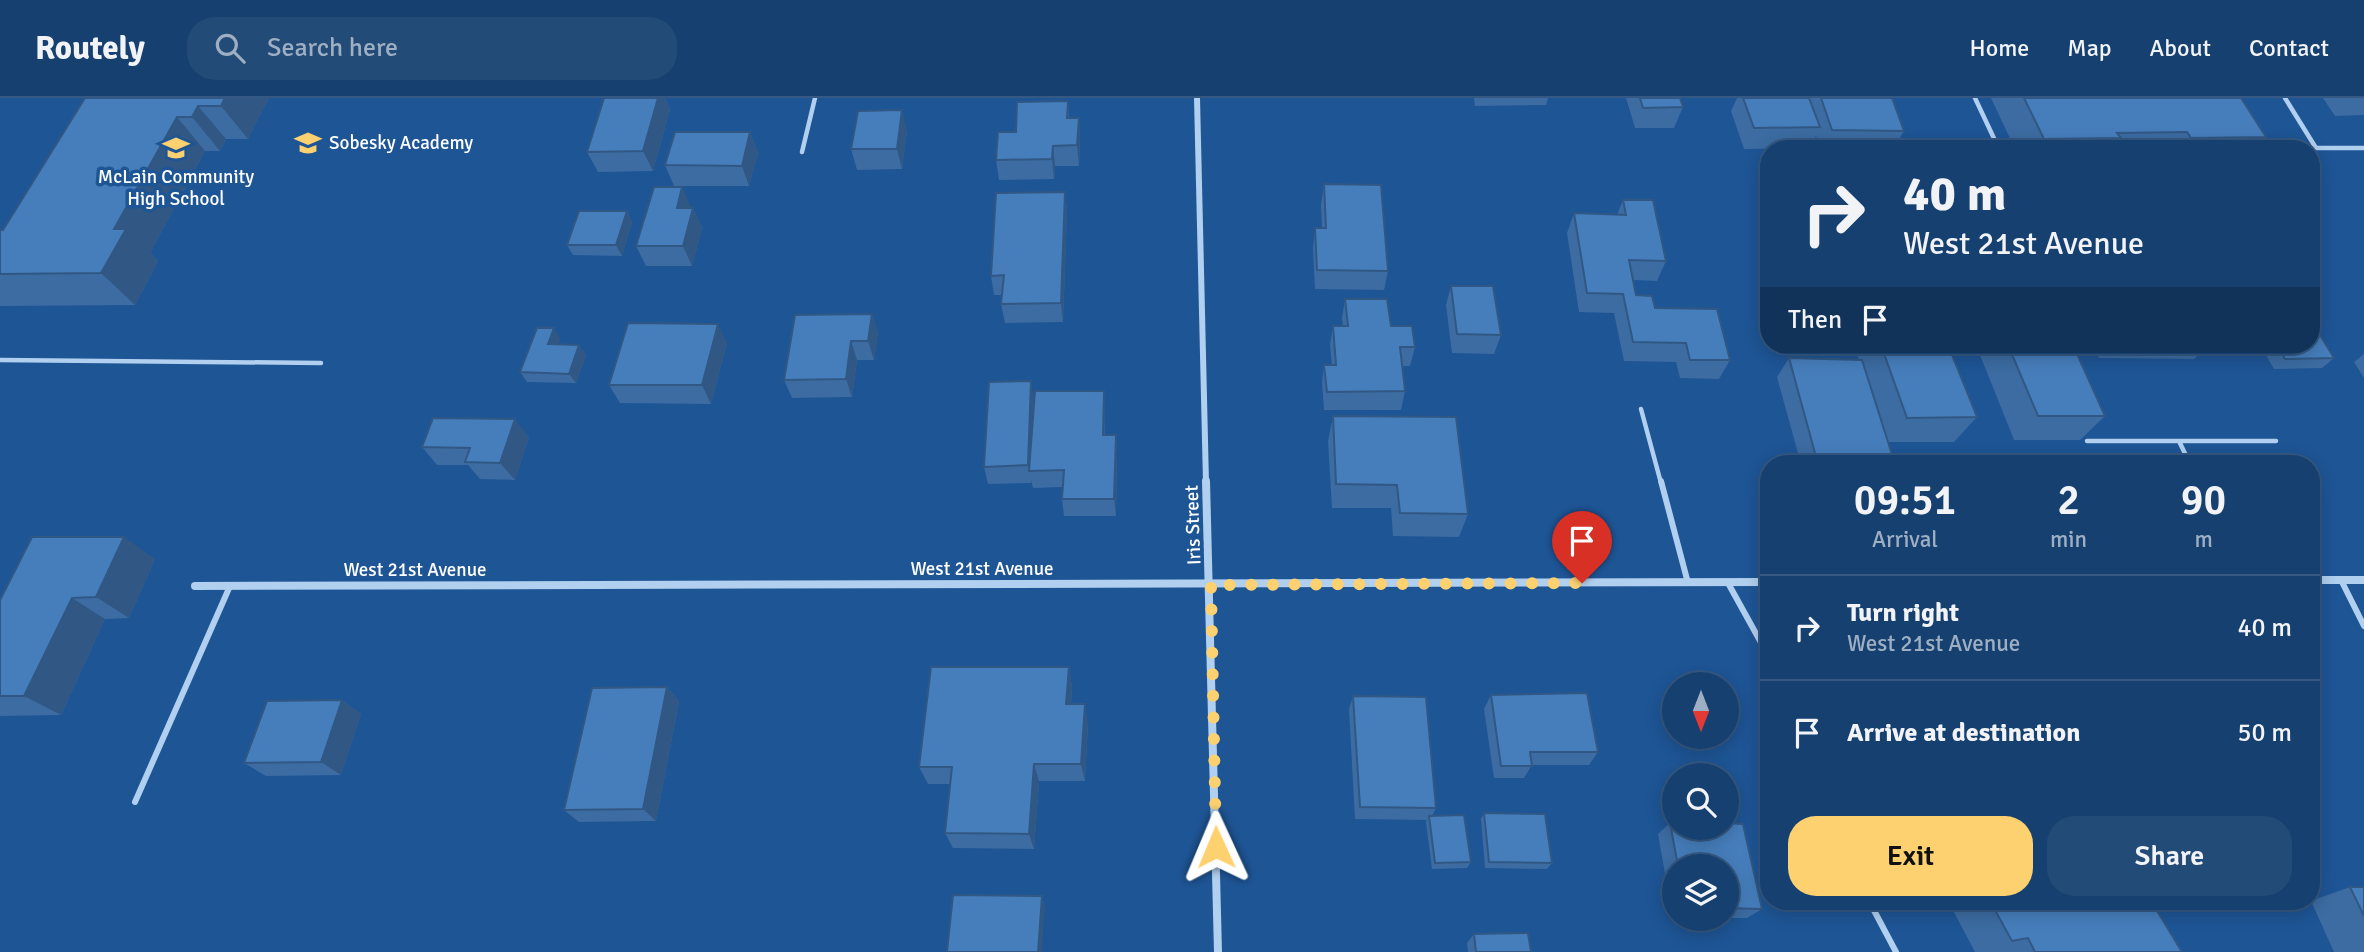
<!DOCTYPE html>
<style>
body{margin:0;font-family:Signika,sans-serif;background:#234b78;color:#f1f3f6;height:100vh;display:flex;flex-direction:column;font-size:26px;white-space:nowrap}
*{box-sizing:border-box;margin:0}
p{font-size:23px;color:#9eafc3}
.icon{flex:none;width:38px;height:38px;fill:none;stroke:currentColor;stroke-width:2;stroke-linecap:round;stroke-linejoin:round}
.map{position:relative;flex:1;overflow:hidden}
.side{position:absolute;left:1760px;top:357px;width:560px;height:455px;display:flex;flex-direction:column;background:#164070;border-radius:28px;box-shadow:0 4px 18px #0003,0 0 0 2px #355983}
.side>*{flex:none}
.banner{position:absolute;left:1760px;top:42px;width:560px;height:214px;border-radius:28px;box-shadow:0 4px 18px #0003,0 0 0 2px #355983;background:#164070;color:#f1f3f6;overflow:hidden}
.needle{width:46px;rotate:180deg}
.tools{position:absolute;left:1662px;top:574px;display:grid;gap:14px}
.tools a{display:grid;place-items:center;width:77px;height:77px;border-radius:50%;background:#164070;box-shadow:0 4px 18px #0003,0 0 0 2px #355983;font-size:35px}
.pin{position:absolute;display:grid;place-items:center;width:60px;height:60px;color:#fff;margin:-72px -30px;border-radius:50% 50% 50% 0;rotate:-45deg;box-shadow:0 0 7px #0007}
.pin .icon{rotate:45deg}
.me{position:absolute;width:77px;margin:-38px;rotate:359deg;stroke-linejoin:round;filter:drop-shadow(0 0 5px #0008)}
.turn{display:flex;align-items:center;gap:24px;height:147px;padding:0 28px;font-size:32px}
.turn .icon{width:91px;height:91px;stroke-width:2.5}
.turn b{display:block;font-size:49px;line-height:60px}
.then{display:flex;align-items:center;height:66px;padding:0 28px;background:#0003;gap:14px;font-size:26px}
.eta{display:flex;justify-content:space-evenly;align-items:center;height:119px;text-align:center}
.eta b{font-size:42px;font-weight:600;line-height:49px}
.cta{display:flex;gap:14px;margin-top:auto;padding:14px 28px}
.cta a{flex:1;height:80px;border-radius:28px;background:#fdd170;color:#111;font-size:28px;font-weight:600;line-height:80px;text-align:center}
.cta a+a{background:#234b78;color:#f1f3f6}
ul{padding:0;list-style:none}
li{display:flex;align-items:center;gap:21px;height:105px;padding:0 28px;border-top:2px solid #355983}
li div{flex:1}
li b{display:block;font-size:26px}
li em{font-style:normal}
header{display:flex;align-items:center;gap:42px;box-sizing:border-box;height:98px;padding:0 35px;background:#164070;border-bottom:2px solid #355983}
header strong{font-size:33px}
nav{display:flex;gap:38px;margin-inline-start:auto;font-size:24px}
.search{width:490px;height:63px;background:#234b78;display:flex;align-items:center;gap:18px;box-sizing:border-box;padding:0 24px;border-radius:28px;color:#9eafc3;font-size:26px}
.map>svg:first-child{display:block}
</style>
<header>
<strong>Routely</strong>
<div class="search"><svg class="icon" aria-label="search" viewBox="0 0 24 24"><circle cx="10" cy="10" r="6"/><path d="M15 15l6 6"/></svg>Search here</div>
<nav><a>Home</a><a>Map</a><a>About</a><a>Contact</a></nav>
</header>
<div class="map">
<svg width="2364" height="854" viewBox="0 0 2364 854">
<rect width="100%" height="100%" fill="#1e5595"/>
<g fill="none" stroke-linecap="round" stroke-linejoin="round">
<path stroke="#b1cfef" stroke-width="4.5" d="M 1975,0 L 1999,51
M 2285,0 L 2316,50 L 2364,50
M 802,54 L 815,0
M 0,262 L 321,265
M 1641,311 L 1661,385
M 2087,343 L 2276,343
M 2179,343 L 2190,366"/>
<path stroke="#b1cfef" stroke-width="6" d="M 1661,383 L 1688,485
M 2341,482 L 2364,528
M 1728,485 L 1769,559
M 135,704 L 230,488
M 1869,803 L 1896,854"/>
<path stroke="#b1cfef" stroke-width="6" d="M 1197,0 L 1206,385"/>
<path stroke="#b1cfef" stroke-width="8" d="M 1206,383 L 1218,854
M 2312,482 L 2364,482
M 195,488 L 1769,484"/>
</g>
<path fill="#3c6ca2" d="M 85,0 L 269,0 L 248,41 L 226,41 L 220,53 L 205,53 L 150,155 L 158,163 L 135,207 L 0,208 L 0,132 L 3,132 Z
M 604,0 L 665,0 L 670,11 L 653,73 L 598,74 L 587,54 Z
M 1474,0 L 1548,0 L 1546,7 L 1475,8 Z
M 1626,0 L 1680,0 L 1683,9 L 1674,30 L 1635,30 Z
M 1737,0 L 1892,0 L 1904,33 L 1893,51 L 1820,51 L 1816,38 L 1809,50 L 1744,51 L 1731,13 Z
M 1991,0 L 2241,0 L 2266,39 L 2255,51 L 2015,51 Z
M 2323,0 L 2364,0 L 2364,17 L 2335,18 Z
M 1068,3 L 1069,20 L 1079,20 L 1080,41 L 1079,68 L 1055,68 L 1054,81 L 999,82 L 996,62 L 1016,34 Z
M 907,33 L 902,71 L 857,72 L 851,51 Z
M 750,34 L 758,55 L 749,88 L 674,88 L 665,67 Z
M 1324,86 L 1388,173 L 1384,192 L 1315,191 L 1313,150 L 1315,130 L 1322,130 L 1321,107 Z
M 1065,94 L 1067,114 L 1063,224 L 1005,225 L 1001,206 L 1002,197 L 994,197 L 991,178 Z
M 1623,102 L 1666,163 L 1657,183 L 1633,182 L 1636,197 L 1730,262 L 1719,281 L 1680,280 L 1676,264 L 1624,263 L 1614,215 L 1579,214 L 1567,135 L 1574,115 L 1617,117 Z
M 691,110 L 693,110 L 702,130 L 692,168 L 646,168 L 636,148 Z
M 627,113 L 632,124 L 622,158 L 573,157 L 567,147 Z
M 1769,134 L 1769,169 L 1762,148 Z
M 1451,188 L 1501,237 L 1494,256 L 1452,255 L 1446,207 Z
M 1345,201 L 1391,228 L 1415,249 L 1410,268 L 1402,268 L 1405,293 L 1401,312 L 1324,312 L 1322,285 L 1324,267 L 1332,267 L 1330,247 L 1333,228 L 1343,228 L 1342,220 Z
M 872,216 L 878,235 L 874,262 L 857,262 L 852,299 L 792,300 L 784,282 Z
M 560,240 L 558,247 L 579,247 L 586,257 L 576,285 L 527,284 L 520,274 Z
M 727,245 L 711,306 L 620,305 L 609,287 Z
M 1854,247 L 1948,247 L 1977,319 L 1954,344 L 1888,344 L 1895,366 L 1801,366 L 1777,279 L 1789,260 L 1859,262 Z
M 1976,247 L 2073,247 L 2105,318 L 2080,342 L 2014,342 Z
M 2093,247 L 2209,247 L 2194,261 L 2099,260 Z
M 2260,247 L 2312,247 L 2334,260 L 2322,270 L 2274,271 Z
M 2364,256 L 2364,280 L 2354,264 Z
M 1034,300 L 1105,311 L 1105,337 L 1116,337 L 1117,355 L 1116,418 L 1064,418 L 1062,401 L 1063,389 L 1033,390 L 1031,382 L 1031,385 L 988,386 L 984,369 Z
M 1333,318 L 1468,416 L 1459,439 L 1393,438 L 1391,410 L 1332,410 L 1328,343 Z
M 529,339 L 515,382 L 480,381 L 468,367 L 437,367 L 422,349 Z
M 155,461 L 129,520 L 105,521 L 61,617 L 0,618 L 0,502 Z
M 1069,569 L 1072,589 L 1071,606 L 1088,625 L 1085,683 L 1039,683 L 1034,751 L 953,750 L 945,735 L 950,686 L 928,686 L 919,669 Z
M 667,589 L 679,603 L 656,723 L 579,724 L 564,712 Z
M 1491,597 L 1598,654 L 1589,667 L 1532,667 L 1524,680 L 1494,680 L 1484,611 Z
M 1353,598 L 1436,710 L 1432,718 L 1471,764 L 1467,770 L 1432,771 L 1426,724 L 1427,722 L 1355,721 L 1349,611 Z
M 342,602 L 361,616 L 341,677 L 266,678 L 244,665 Z
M 1484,715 L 1552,765 L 1547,771 L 1485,770 L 1481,721 Z
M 1670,725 L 1675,725 L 1675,730 L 1727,730 L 1727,725 L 1743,726 L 1762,811 L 1747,820 L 1727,820 L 1727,768 L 1675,768 L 1675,820 L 1673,820 L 1658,736 Z
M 2350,789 L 2364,789 L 2364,854 L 2334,854 L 2311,803 Z
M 1948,803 L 2151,803 L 2182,854 L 1975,854 Z
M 1474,836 L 1531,854 L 1468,854 L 1467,845 Z"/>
<path fill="#315884" d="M 225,0 L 269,0 L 248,41 L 221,8 Z
M 658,0 L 665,0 L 670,11 L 653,73 L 643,53 Z
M 198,8 L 226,41 L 220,53 L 192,19 Z
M 902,12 L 907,33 L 902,71 L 897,51 Z
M 177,19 L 205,53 L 150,155 L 158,163 L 135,207 L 101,175 L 114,131 Z
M 1079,20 L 1080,41 L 1079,68 L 1077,47 Z
M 750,34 L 758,55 L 749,88 L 742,68 Z
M 1053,48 L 1055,68 L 1054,81 L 1052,61 Z
M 682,89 L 691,109 L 677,110 Z
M 1065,94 L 1067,114 L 1063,224 L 1061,205 Z
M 693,110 L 702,130 L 692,168 L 683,148 Z
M 627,113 L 632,124 L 622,158 L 616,147 Z
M 872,216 L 878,235 L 874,262 L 868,243 Z
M 718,226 L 727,245 L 711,306 L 702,287 Z
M 554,230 L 560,240 L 555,256 L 548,246 Z
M 851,243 L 857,262 L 852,299 L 846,281 Z
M 579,247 L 586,257 L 576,285 L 569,276 Z
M 1031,283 L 1034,302 L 1029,373 L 1031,385 L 1028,367 Z
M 1104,293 L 1105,311 L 1104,355 L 1103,337 Z
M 515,321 L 529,339 L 515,382 L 500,365 Z
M 1116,337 L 1117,355 L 1116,418 L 1114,401 Z
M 124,439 L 155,461 L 129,520 L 96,499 Z
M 72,500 L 105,521 L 61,617 L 24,598 Z
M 1069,569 L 1072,589 L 1070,625 L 1066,606 Z
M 667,589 L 679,603 L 656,723 L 643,711 Z
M 342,602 L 361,616 L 341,677 L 321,664 Z
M 1085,606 L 1088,625 L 1085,683 L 1081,666 Z
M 1034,666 L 1039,683 L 1034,751 L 1029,736 Z
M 1042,798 L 1045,808 L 1042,854 L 1038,854 Z"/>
<path fill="#467ebc" stroke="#315884" stroke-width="2" d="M 85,0 L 225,0 L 221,8 L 198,8 L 192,19 L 177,19 L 114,131 L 126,131 L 101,175 L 0,176 L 0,132 L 3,132 Z
M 604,0 L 658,0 L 643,53 L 587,54 Z
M 1640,0 L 1680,0 L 1683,9 L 1643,10 Z
M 1743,0 L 1809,0 L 1820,29 L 1754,30 Z
M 1821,0 L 1892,0 L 1904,33 L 1832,32 Z
M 2024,0 L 2241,0 L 2266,39 L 2191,40 L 2187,34 L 2117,35 L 2121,40 L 2044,41 Z
M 1068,3 L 1067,20 L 1079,20 L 1077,47 L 1053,48 L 1052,61 L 996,62 L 998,34 L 1016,34 L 1017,4 Z
M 902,12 L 897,51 L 851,51 L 858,13 Z
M 675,34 L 750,34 L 742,68 L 665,67 Z
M 1324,86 L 1381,87 L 1388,173 L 1317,172 L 1315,130 L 1326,130 Z
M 654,89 L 682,89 L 677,110 L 693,110 L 683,148 L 636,148 Z
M 1065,94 L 1061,205 L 1001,206 L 1004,177 L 991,178 L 996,95 Z
M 1623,102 L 1653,102 L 1666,163 L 1629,162 L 1636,197 L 1652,198 L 1655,210 L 1717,211 L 1730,262 L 1690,262 L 1686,245 L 1633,244 L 1623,196 L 1587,195 L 1574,115 L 1626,117 Z
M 579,113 L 627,113 L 616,147 L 567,147 Z
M 1451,188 L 1493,188 L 1501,237 L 1457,236 Z
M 1345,201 L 1387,201 L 1391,228 L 1412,228 L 1415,249 L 1400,249 L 1405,293 L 1327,294 L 1324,267 L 1336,267 L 1333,228 L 1348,228 Z
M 872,216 L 868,243 L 851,243 L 846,281 L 784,282 L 795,217 Z
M 2312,224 L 2334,260 L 2285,261 L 2277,247 L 2312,247 Z
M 628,225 L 718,226 L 702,287 L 609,287 Z
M 537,230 L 554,230 L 548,246 L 579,247 L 569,276 L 520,274 Z
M 1881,247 L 1948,247 L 1977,319 L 1907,320 Z
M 2008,247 L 2073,247 L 2105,318 L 2038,318 Z
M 1789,260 L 1862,262 L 1895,366 L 1818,366 Z
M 1031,283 L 1028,367 L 984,369 L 989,284 Z
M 1035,293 L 1104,293 L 1103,337 L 1116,337 L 1114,401 L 1062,401 L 1064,372 L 1029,373 Z
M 1333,318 L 1456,319 L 1468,416 L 1400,415 L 1397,387 L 1336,386 Z
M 433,320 L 515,321 L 500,365 L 465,364 L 470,350 L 422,349 Z
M 32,439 L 124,439 L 96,499 L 72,500 L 24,598 L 0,598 L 0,502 Z
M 931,569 L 1069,569 L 1066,606 L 1085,606 L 1081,666 L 1034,666 L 1029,736 L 945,735 L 952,669 L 919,669 Z
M 667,589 L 643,711 L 564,712 L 592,590 Z
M 1587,595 L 1598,654 L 1530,654 L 1532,668 L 1501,668 L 1491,597 Z
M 1353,598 L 1426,599 L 1436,710 L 1360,709 Z
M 342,602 L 321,664 L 244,665 L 267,603 Z
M 1484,715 L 1545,716 L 1552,765 L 1489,764 Z
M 1464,717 L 1471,764 L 1435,765 L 1429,718 Z
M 1670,725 L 1675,725 L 1675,730 L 1727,730 L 1727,725 L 1743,726 L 1762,811 L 1727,810 L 1727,768 L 1678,768 Z
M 2350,789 L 2364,789 L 2364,818 Z
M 953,797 L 1042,798 L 1038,854 L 947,854 Z
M 1990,803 L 2151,803 L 2182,854 L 2035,854 L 2028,840 L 2012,843 Z
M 1528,835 L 1531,854 L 1476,854 L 1474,836 Z"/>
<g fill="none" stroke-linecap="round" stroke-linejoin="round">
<path stroke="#fdd170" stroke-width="12" stroke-dasharray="0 21.6" d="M 1216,749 L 1211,487 L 1582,485"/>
</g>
<defs>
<g id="school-bare" transform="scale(2.1)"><path d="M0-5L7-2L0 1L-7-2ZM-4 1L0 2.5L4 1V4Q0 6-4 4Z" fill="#fdd170" stroke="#1e5595" stroke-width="2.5" paint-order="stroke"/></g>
</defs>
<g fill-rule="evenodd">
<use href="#school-bare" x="308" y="45"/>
<use href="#school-bare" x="176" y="50"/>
</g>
<g text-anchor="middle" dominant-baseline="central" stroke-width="7" stroke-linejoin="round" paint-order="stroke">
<g font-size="19" fill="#fff" stroke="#1e5595" text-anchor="start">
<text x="329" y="45">Sobesky Academy</text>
<text x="176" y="79" text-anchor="middle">McLain Community<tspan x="176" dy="22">High School</tspan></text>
</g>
<g font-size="19" fill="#fff" stroke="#1e5595">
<text transform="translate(1193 427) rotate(-92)">Iris Street</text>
<text x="982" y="471">West 21st Avenue</text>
<text x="415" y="472">West 21st Avenue</text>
</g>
</g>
</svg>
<div class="tools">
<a><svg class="needle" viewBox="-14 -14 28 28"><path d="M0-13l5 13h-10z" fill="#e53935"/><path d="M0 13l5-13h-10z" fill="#9eafc3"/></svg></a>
<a><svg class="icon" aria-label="search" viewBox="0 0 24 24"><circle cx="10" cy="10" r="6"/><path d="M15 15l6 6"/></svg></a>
<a><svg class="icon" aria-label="layers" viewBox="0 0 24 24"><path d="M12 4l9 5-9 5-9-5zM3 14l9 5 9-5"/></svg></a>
</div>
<div class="pin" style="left:1582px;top:485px;background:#d93025"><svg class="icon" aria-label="arrive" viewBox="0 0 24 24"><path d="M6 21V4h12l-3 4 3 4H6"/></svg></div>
<svg class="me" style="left:1216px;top:749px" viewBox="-20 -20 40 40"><path d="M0-17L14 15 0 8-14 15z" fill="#fdd170" stroke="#fff" stroke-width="4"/></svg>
<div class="banner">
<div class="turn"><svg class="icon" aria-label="right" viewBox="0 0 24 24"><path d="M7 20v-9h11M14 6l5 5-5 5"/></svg><div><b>40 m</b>West 21st Avenue</div></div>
<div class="then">Then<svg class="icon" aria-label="arrive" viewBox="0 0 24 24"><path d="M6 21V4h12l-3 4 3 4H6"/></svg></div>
</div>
<section class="side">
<div class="eta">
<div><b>09:51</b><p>Arrival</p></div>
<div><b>2</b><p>min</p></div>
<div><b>90</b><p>m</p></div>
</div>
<ul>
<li><svg class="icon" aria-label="right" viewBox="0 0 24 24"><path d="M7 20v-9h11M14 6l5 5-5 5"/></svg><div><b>Turn right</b><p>West 21st Avenue</p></div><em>40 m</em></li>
<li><svg class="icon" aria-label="arrive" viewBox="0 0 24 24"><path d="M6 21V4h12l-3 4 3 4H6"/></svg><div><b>Arrive at destination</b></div><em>50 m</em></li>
</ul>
<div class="cta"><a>Exit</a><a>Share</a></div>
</section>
</div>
